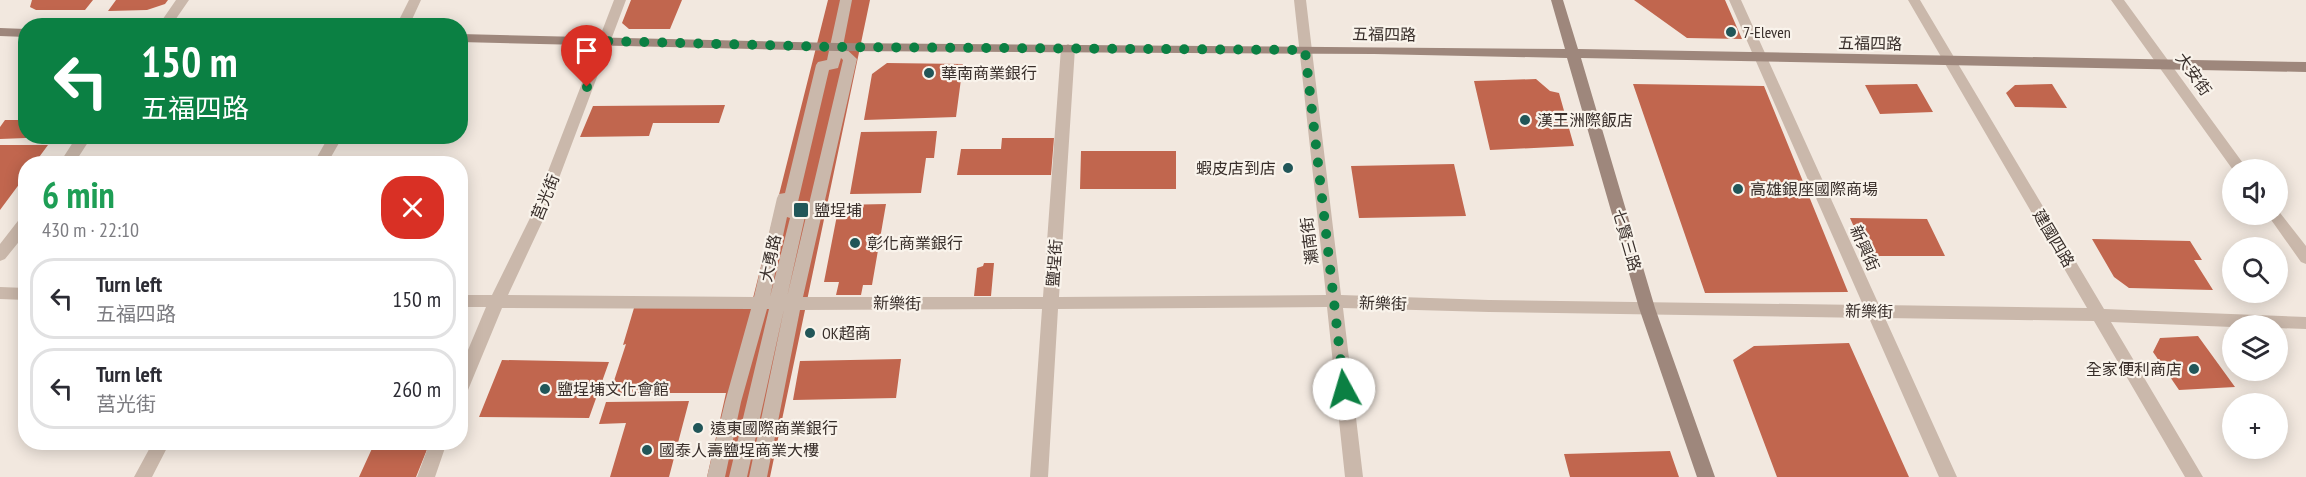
<!DOCTYPE html>
<meta charset="utf-8">
<style>
body{margin:0;font-family:"PT Sans Narrow","Noto Sans TC",sans-serif;background:#f7f7f7;color:#2b2b33;height:100vh;display:flex;flex-direction:column;font-size:22px;white-space:nowrap}
*{box-sizing:border-box;margin:0}
p{font-size:20px;color:#7c7c81}
.icon{flex:none;width:33px;height:33px;fill:none;stroke:currentColor;stroke-width:2;stroke-linecap:round;stroke-linejoin:round}
.map{position:relative;flex:1;overflow:hidden}
.panel{position:absolute;left:18px;top:156px;width:450px;height:294px;display:flex;flex-direction:column;background:#fff;border-radius:24px;box-shadow:0 3px 15px #0003}
.panel>*{flex:none}
.guide{position:absolute;left:18px;top:18px;width:450px;height:126px;border-radius:24px;box-shadow:0 3px 15px #0003;background:#0b8043;color:#fff;overflow:hidden}
.buttons{position:absolute;left:2222px;top:159px;display:grid;gap:12px}
.buttons a{display:grid;place-items:center;width:66px;height:66px;border-radius:50%;background:#fff;box-shadow:0 3px 15px #0003;font-size:30px}
.pin{position:absolute;display:grid;place-items:center;width:51px;height:51px;color:#fff;margin:-62px -26px;border-radius:50% 50% 50% 0;rotate:-45deg;box-shadow:0 0 6px #0007}
.pin .icon{rotate:45deg}
.me{position:absolute;width:66px;margin:-33px;rotate:354deg;stroke-linejoin:round;filter:drop-shadow(0 0 4px #0008)}
.turn{display:flex;align-items:center;gap:21px;height:126px;padding:0 24px;font-size:27px}
.turn .icon{width:78px;height:78px;stroke-width:2.5}
.turn b{display:block;font-size:42px;line-height:51px}
.round{display:grid;place-items:center;flex:none;width:63px;height:63px;border-radius:24px;background:#f7f7f7}
.summary{display:flex;align-items:center;justify-content:space-between;height:102px;padding:0 24px}
h1{font-size:36px;font-weight:800;line-height:45px;color:#1e9e55}
ul{padding:0;list-style:none}
li{display:flex;align-items:center;gap:18px;height:81px;margin:0 12px 9px;padding:0 12px;border:3px solid #e1e1e2;border-radius:24px}
li div{flex:1}
li b{display:block;font-size:22px}
li em{font-style:normal}
.map>svg:first-child{display:block}
</style>
<div class="map">
<svg width="2306" height="477" viewBox="0 0 2306 477">
<rect width="100%" height="100%" fill="#f2e8df"/>
<path fill="#c1664e" d="M 32,0 L 93,0 L 85,10 L 36,10 L 30,7 Z
M 116,0 L 168,0 L 165,4 L 147,10 L 108,11 Z
M 631,0 L 682,0 L 670,29 L 629,29 L 622,23 Z
M 828,0 L 870,0 L 770,477 L 707,477 L 726,393 L 610,393 L 626,344 L 623,345 L 634,308 L 753,298 Z
M 1634,0 L 1725,0 L 1742,39 L 1687,38 Z
M 887,63 L 963,64 L 956,117 L 864,120 L 872,74 Z
M 1536,79 L 1550,91 L 1559,93 L 1574,146 L 1490,150 L 1474,81 Z
M 1633,84 L 1764,86 L 1848,292 L 1705,293 Z
M 1917,84 L 1933,112 L 1880,114 L 1865,85 Z
M 2052,84 L 2067,108 L 2015,107 L 2006,93 L 2015,85 Z
M 725,105 L 719,123 L 653,123 L 649,136 L 580,137 L 593,106 Z
M 5,120 L 26,120 L 26,138 L 0,139 L 0,127 Z
M 937,131 L 934,158 L 926,158 L 921,193 L 850,194 L 861,132 Z
M 1002,138 L 1054,138 L 1051,175 L 957,175 L 961,149 L 1001,149 Z
M 0,145 L 48,145 L 34,164 L 26,164 L 26,175 L 0,210 Z
M 1081,151 L 1176,151 L 1176,189 L 1080,189 Z
M 1454,164 L 1466,216 L 1359,218 L 1351,166 Z
M 886,204 L 872,285 L 863,285 L 861,295 L 836,295 L 839,282 L 824,282 L 839,205 Z
M 1850,218 L 1927,219 L 1945,256 L 1867,256 Z
M 2092,239 L 2190,241 L 2202,260 L 2194,260 L 2213,290 L 2129,288 L 2114,277 Z
M 984,263 L 994,263 L 991,296 L 974,296 L 977,268 L 983,266 Z
M 2198,336 L 2235,387 L 2179,390 L 2153,352 L 2160,338 Z
M 1849,343 L 1909,477 L 1777,477 L 1733,360 L 1754,346 Z
M 901,359 L 896,398 L 793,400 L 800,361 Z
M 502,360 L 609,362 L 589,418 L 479,417 Z
M 689,401 L 669,477 L 610,477 L 626,423 L 599,424 L 606,402 Z
M 375,442 L 430,442 L 416,477 L 359,477 Z
M 1670,451 L 1679,477 L 1570,477 L 1564,454 Z"/>
<g fill="none" stroke-linecap="round" stroke-linejoin="round">
<path fill="#cab8ab" fill-rule="evenodd" d="M 176,0 L 189,0 L 171,26 L 158,26 Z
M 409,0 L 421,0 L 409,26 L 396,26 Z
M 614,0 L 626,0 L 544,218 L 508,295 L 754,297 L 777,198 L 779,194 L 785,193 L 816,65 L 818,62 L 827,60 L 840,0 L 852,0 L 843,46 L 857,59 L 803,297 L 1043,297 L 1061,48 L 1068,44 L 1075,48 L 1059,297 L 1326,295 L 1294,0 L 1306,0 L 1341,295 L 1489,300 L 1863,305 L 1729,0 L 1741,0 L 1879,305 L 2087,308 L 1908,0 L 1920,0 L 2104,309 L 2306,317 L 2306,329 L 2277,328 L 2277,326 L 2232,327 L 2111,322 L 2203,477 L 2185,477 L 2094,321 L 1885,318 L 1957,477 L 1939,477 L 1869,318 L 1489,312 L 1343,308 L 1363,477 L 1345,477 L 1327,307 L 1058,309 L 1048,477 L 1030,477 L 1042,309 L 800,310 L 767,477 L 749,477 L 784,309 L 747,477 L 729,477 L 769,309 L 767,309 L 741,402 L 725,477 L 707,477 L 725,402 L 751,309 L 502,308 L 468,390 L 466,395 L 460,397 L 460,369 L 486,307 L 460,307 L 460,295 L 492,295 L 530,218 ZM 841,58 L 843,60 L 787,297 L 806,212 L 804,208 L 797,206 L 829,70 L 838,68 ZM 787,217 L 790,218 L 770,297 Z
M 2111,0 L 2124,0 L 2248,170 L 2233,170 Z
M 77,136 L 92,136 L 74,164 L 59,164 Z
M 329,136 L 343,136 L 327,164 L 313,164 Z
M 2277,209 L 2306,246 L 2306,264 L 2301,262 L 2267,214 L 2277,214 Z
M 26,215 L 26,233 L 5,259 L 0,261 L 0,244 L 21,217 Z
M 0,287 L 26,288 L 26,300 L 0,299 Z
M 153,442 L 170,442 L 152,477 L 134,477 Z
M 430,442 L 447,442 L 435,477 L 417,477 Z"/>
<path fill="#9e877c" fill-rule="evenodd" d="M 1551,0 L 1563,0 L 1578,49 L 2306,62 L 2306,72 L 1581,58 L 1655,308 L 1715,477 L 1697,477 L 1639,308 L 1567,58 L 1374,54 L 837,51 L 460,42 L 460,34 L 837,43 L 1565,49 Z
M 0,28 L 26,29 L 26,37 L 0,36 Z"/>
</g>
<g fill="none" stroke-linecap="round" stroke-linejoin="round">
<path stroke="#0b8043" stroke-width="10" stroke-dasharray="0 18" d="M 587,87 L 603,41 L 837,47 L 1305,50 L 1344,389"/>
</g>
<g fill="#215658" stroke="#f9f3eb" stroke-width="2">
<circle cx="1731" cy="32" r="6"/>
<circle cx="929" cy="73" r="6"/>
<circle cx="1525" cy="120" r="6"/>
<circle cx="1288" cy="168" r="6"/>
<circle cx="1738" cy="189" r="6"/>
<rect x="793" y="202" width="16" height="16" rx="3"/>
<circle cx="855" cy="243" r="6"/>
<circle cx="810" cy="333" r="6"/>
<circle cx="2194" cy="369" r="6"/>
<circle cx="545" cy="389" r="6"/>
<circle cx="698" cy="428" r="6"/>
<circle cx="647" cy="450" r="6"/>
</g>
<g text-anchor="middle" dominant-baseline="central" stroke-width="4.5" stroke-linejoin="round" paint-order="stroke">
<g font-size="16" fill="#382e2a" stroke="#f9f3eb" text-anchor="start">
<text x="1743" y="32">7-Eleven</text>
<text x="941" y="73">華南商業銀行</text>
<text x="1537" y="120">漢王洲際飯店</text>
<text x="1276" y="168" text-anchor="end">蝦皮店到店</text>
<text x="1750" y="189">高雄銀座國際商場</text>
<text x="814" y="210">鹽埕埔</text>
<text x="867" y="243">彰化商業銀行</text>
<text x="822" y="333">OK超商</text>
<text x="2182" y="369" text-anchor="end">全家便利商店</text>
<text x="557" y="389">鹽埕埔文化會館</text>
<text x="710" y="428">遠東國際商業銀行</text>
<text x="659" y="450">國泰人壽鹽埕商業大樓</text>
</g>
<g font-size="16" fill="#382e2a" stroke="#f9f3eb">
<text transform="translate(1384 34) rotate(1)">五福四路</text>
<text transform="translate(1870 43) rotate(1)">五福四路</text>
<text transform="translate(2194 74) rotate(54)">大安街</text>
<text transform="translate(545 197) rotate(-68)">莒光街</text>
<text transform="translate(2054 238) rotate(59)">建國四路</text>
<text transform="translate(1627 240) rotate(74)">七賢三路</text>
<text transform="translate(1309 241) rotate(-97)">瀨南街</text>
<text transform="translate(1865 248) rotate(66)">新興街</text>
<text transform="translate(770 258) rotate(-78)">大勇路</text>
<text transform="translate(1054 263) rotate(-86)">鹽埕街</text>
<text transform="translate(897 303) rotate(1)">新樂街</text>
<text transform="translate(1383 303) rotate(2)">新樂街</text>
<text transform="translate(1869 311) rotate(1)">新樂街</text>
</g>
</g>
</svg>
<div class="buttons">
<a><svg class="icon" aria-label="sound" viewBox="0 0 24 24"><path d="M4 9h4l5-4v14l-5-4H4zM17 9q2 3 0 6"/></svg></a>
<a><svg class="icon" aria-label="search" viewBox="0 0 24 24"><circle cx="10" cy="10" r="6"/><path d="M15 15l6 6"/></svg></a>
<a><svg class="icon" aria-label="layers" viewBox="0 0 24 24"><path d="M12 4l9 5-9 5-9-5zM3 14l9 5 9-5"/></svg></a>
<a>+</a>
</div>
<div class="pin" style="left:587px;top:87px;background:#d93025"><svg class="icon" aria-label="arrive" viewBox="0 0 24 24"><path d="M6 21V4h12l-3 4 3 4H6"/></svg></div>
<svg class="me" style="left:1344px;top:389px" viewBox="-20 -20 40 40"><circle r="19" fill="#fff"/><path d="M0-13L10 11 0 6-10 11z" fill="#0b8043"/></svg>
<div class="guide">
<div class="turn"><svg class="icon" aria-label="left" viewBox="0 0 24 24"><path d="M17 20v-9H6M10 6l-5 5 5 5"/></svg><div><b>150 m</b>五福四路</div></div>
</div>
<section class="panel">
<div class="summary"><div><h1>6 min</h1><p>430 m · 22:10</p></div><a class="round" style="background:#d93025;color:#fff"><svg class="icon" aria-label="close" viewBox="0 0 24 24"><path d="M6 6l12 12M18 6L6 18"/></svg></a></div>
<ul>
<li><svg class="icon" aria-label="left" viewBox="0 0 24 24"><path d="M17 20v-9H6M10 6l-5 5 5 5"/></svg><div><b>Turn left</b><p>五福四路</p></div><em>150 m</em></li>
<li><svg class="icon" aria-label="left" viewBox="0 0 24 24"><path d="M17 20v-9H6M10 6l-5 5 5 5"/></svg><div><b>Turn left</b><p>莒光街</p></div><em>260 m</em></li>
</ul>
</section>
</div>
